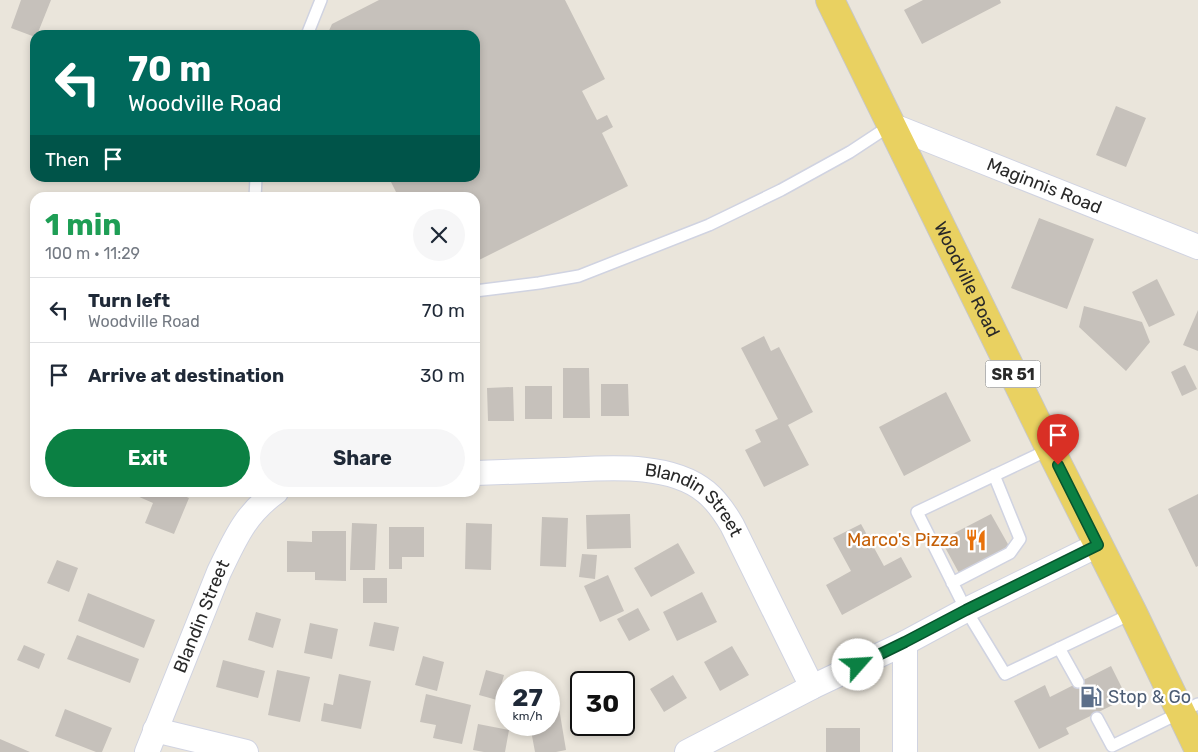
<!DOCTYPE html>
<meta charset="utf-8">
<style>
body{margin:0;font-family:Rubik,sans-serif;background:#f6f6f7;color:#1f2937;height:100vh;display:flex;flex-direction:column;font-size:19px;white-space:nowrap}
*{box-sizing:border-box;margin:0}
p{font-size:16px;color:#747a83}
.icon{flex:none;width:28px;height:28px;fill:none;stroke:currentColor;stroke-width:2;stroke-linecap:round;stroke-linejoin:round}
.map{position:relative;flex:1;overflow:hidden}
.sheet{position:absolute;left:30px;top:192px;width:450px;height:305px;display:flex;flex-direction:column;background:#fff;border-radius:15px;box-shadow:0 2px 8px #0003}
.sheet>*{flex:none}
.guide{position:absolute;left:30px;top:30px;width:450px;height:152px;border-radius:15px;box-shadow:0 2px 8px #0003;background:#00695c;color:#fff;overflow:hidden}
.speed{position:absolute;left:495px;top:671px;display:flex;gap:10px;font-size:25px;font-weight:700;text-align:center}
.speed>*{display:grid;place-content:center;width:65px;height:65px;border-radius:50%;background:#fff;box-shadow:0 2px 8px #0003;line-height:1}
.speed small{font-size:12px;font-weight:400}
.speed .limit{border:2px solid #111;border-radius:8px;background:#fff;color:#111}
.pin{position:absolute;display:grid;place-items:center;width:42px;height:42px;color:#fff;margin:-51px -21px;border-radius:50% 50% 50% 0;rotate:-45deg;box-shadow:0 0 5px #0007}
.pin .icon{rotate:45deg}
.me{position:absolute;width:55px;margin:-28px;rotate:64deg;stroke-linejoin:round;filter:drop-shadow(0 0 4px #0008)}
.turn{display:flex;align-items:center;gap:18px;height:105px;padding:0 15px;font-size:22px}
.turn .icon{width:65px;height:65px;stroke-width:2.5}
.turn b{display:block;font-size:35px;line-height:42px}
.then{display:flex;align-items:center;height:48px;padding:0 15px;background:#0003;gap:10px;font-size:19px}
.round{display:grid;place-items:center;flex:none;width:52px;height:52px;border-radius:26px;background:#f6f6f7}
.overview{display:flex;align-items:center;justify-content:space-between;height:85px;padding:0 15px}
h1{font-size:30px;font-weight:700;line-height:38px;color:#1e9e55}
.action{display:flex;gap:10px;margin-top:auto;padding:10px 15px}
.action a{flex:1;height:58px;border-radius:30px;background:#0b8043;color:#fff;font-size:20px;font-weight:700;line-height:58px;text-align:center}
.action a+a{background:#f6f6f7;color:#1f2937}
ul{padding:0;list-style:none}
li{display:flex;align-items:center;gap:15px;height:65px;padding:0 15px;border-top:1px solid #e0e1e3}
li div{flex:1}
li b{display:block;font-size:19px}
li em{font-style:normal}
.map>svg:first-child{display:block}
</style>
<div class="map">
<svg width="1198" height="752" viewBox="0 0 1198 752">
<rect width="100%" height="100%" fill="#eae5db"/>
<path fill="#c6c1bb" d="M 21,0 L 51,0 L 37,35 L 35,35 L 35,37 L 11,28 Z
M 379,0 L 565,0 L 605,79 L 582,91 L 597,120 L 607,115 L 613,127 L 602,133 L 628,186 L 475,262 L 475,198 L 399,198 L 389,178 L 475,178 L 475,35 L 327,35 L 332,24 Z
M 923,0 L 1000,0 L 1001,3 L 922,44 L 904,10 Z
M 1116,106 L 1146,118 L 1126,167 L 1096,155 Z
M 1039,218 L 1094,239 L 1067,309 L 1011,288 Z
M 1157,279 L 1175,315 L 1149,327 L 1132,292 Z
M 1084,306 L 1142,322 L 1150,342 L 1126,371 L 1079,327 Z
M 1198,310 L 1198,351 L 1183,345 Z
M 764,336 L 771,351 L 779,347 L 813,412 L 788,425 L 809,465 L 764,487 L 745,450 L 761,442 L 755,430 L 778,419 L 741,348 Z
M 1185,365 L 1197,389 L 1182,396 L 1171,372 Z
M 563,368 L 589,368 L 590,418 L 563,418 Z
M 601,384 L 628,384 L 629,416 L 601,416 Z
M 525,386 L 552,386 L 552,419 L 525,419 Z
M 513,387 L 514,421 L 488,421 L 487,388 Z
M 946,392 L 971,441 L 904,476 L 879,427 Z
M 128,492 L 175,492 L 189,498 L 174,534 L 145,523 L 153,503 Z
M 1198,494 L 1198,566 L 1196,567 L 1168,509 Z
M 630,514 L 631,548 L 587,549 L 586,515 Z
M 991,514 L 1009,546 L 959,573 L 941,540 Z
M 542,517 L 568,518 L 566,567 L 540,566 Z
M 352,523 L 377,524 L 375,570 L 350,570 Z
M 466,523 L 492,524 L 491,570 L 465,569 Z
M 861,524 L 884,566 L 901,557 L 912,577 L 842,615 L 826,585 L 851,571 L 833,538 Z
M 389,527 L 424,527 L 424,557 L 402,557 L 402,569 L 389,569 Z
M 312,531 L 346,531 L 346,581 L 315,580 L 315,572 L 287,572 L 287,541 L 312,542 Z
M 678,543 L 695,573 L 651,597 L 634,568 Z
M 582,554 L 597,555 L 595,579 L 579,577 Z
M 57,560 L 78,568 L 69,592 L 47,583 Z
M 608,575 L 624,611 L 600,622 L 584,586 Z
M 363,578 L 387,578 L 387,603 L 363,603 Z
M 702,592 L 717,622 L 677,641 L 663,612 Z
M 88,593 L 155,620 L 144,648 L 78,621 Z
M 638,608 L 650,630 L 629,641 L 617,619 Z
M 256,612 L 281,619 L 273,648 L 248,640 Z
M 374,622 L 399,627 L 394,651 L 369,646 Z
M 310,623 L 338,629 L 332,659 L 304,653 Z
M 77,635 L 139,659 L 130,683 L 67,659 Z
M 24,645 L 45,654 L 39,669 L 17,660 Z
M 732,646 L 749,675 L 720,691 L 704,662 Z
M 423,656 L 444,662 L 437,691 L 415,685 Z
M 223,660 L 265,671 L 258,698 L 216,687 Z
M 1111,666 L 1127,698 L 1066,728 L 1069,734 L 1039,749 L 1014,701 L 1045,685 L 1050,697 Z
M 277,670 L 310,677 L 300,722 L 268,715 Z
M 486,670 L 504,675 L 497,700 L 479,695 Z
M 521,673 L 538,673 L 538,682 L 521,682 Z
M 339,674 L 371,681 L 361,729 L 321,721 L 324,703 L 333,705 Z
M 673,675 L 687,698 L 664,712 L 650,689 Z
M 426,694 L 471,705 L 462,744 L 433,738 L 436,725 L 420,722 Z
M 559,708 L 566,750 L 556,752 L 535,752 L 530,725 L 549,725 L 549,710 Z
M 65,709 L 112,728 L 102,752 L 96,752 L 55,736 Z
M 478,724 L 509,730 L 505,752 L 484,752 L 473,750 Z
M 826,728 L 860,728 L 860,752 L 826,752 Z
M 0,739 L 30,752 L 0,752 Z"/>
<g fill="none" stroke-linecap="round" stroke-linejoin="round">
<g stroke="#d0d3e1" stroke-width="14">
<path id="lane" d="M 307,35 L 321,0
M 255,198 L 256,178
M 475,291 L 539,283 L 579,276 L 709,225 L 781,190 L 850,152 L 891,125
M 1050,449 L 917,512 L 966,610 L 1005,674 L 1133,613
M 952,583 L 1010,553 L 1020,539 L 994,475
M 1059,648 L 1078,682
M 1097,718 L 1112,746 L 1198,704"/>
</g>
<g stroke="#d0d3e1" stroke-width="26">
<g id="street">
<path id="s1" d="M 891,125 L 1198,247"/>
<path id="s2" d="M 475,473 C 504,472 533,471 563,470 C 607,468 670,462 706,492 C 718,502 725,513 732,525 L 812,687"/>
<path d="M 905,643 L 905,752"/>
<path d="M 155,730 L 246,752"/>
<path id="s3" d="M 147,752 L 219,572 C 235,539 245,514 276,492"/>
<path d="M 687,752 L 812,687 L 905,643 L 966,610 L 1098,545"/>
</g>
</g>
<g stroke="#c7c7c7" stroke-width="30">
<g id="primary">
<path id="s4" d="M 830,0 L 1050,449 L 1133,613 L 1198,748"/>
</g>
</g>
<use href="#lane" stroke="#fff" stroke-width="11"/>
<use href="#street" stroke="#fff" stroke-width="24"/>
<use href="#primary" stroke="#e9d161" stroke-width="28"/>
</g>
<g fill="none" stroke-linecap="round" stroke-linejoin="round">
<g stroke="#07532c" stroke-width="12">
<path id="route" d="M 858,665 L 905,642 L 966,610 L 1098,545 L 1058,465"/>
</g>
<use href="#route" stroke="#0b8043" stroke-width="9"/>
</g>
<defs>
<g id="restaurant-bare" transform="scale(1.725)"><path d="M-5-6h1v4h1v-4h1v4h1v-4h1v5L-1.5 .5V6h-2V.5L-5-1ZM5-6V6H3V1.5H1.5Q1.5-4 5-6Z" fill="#e8710a" stroke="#fff" stroke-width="2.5" paint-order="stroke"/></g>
<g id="fuel-bare" transform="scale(1.725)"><path d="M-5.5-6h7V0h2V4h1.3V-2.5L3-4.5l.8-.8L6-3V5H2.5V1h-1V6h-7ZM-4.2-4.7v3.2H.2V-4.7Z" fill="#5c6f8a" stroke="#fff" stroke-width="2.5" paint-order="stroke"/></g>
</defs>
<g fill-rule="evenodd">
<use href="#restaurant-bare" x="976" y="540"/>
<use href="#fuel-bare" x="1091" y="697"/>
</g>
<g text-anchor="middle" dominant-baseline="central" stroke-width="4.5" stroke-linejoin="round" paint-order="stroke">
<rect fill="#fff" stroke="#696969" stroke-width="1" x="985.5" y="360.5" width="55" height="27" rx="4"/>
<g font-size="16" font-weight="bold" fill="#292929">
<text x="1013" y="374">SR 51</text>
</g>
<g font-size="18" fill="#292929" stroke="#fff">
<text stroke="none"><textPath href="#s1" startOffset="165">Maginnis Road</textPath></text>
<text stroke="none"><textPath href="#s4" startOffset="311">Woodville Road</textPath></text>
<text stroke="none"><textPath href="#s2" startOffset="230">Blandin Street</textPath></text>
<text stroke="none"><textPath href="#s3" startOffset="146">Blandin Street</textPath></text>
</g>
<g font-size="18" fill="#c56008" stroke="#fff" text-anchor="end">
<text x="959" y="540">Marco's Pizza</text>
</g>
<g font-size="18" fill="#4e5e75" stroke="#fff" text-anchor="start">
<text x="1108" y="697">Stop &amp; Go</text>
</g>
</g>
</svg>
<div class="speed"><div>27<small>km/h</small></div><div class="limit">30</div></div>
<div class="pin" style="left:1058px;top:465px;background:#d93025"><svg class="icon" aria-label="arrive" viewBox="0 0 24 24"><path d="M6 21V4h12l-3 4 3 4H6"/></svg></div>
<svg class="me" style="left:858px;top:665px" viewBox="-20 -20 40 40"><circle r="19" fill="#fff"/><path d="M0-13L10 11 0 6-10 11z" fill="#0b8043"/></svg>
<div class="guide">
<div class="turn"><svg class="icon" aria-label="left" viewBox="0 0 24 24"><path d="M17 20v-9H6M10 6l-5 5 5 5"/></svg><div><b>70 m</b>Woodville Road</div></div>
<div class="then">Then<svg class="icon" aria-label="arrive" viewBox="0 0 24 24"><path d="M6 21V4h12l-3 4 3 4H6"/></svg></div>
</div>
<section class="sheet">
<div class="overview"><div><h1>1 min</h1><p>100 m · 11:29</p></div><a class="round"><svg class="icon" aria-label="close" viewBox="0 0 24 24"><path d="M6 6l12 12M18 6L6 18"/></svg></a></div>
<ul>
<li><svg class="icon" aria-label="left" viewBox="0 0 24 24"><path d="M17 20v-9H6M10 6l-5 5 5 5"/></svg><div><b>Turn left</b><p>Woodville Road</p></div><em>70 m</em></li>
<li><svg class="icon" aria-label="arrive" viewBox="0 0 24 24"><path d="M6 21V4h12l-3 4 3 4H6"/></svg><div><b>Arrive at destination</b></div><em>30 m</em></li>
</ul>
<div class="action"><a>Exit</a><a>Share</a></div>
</section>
</div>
